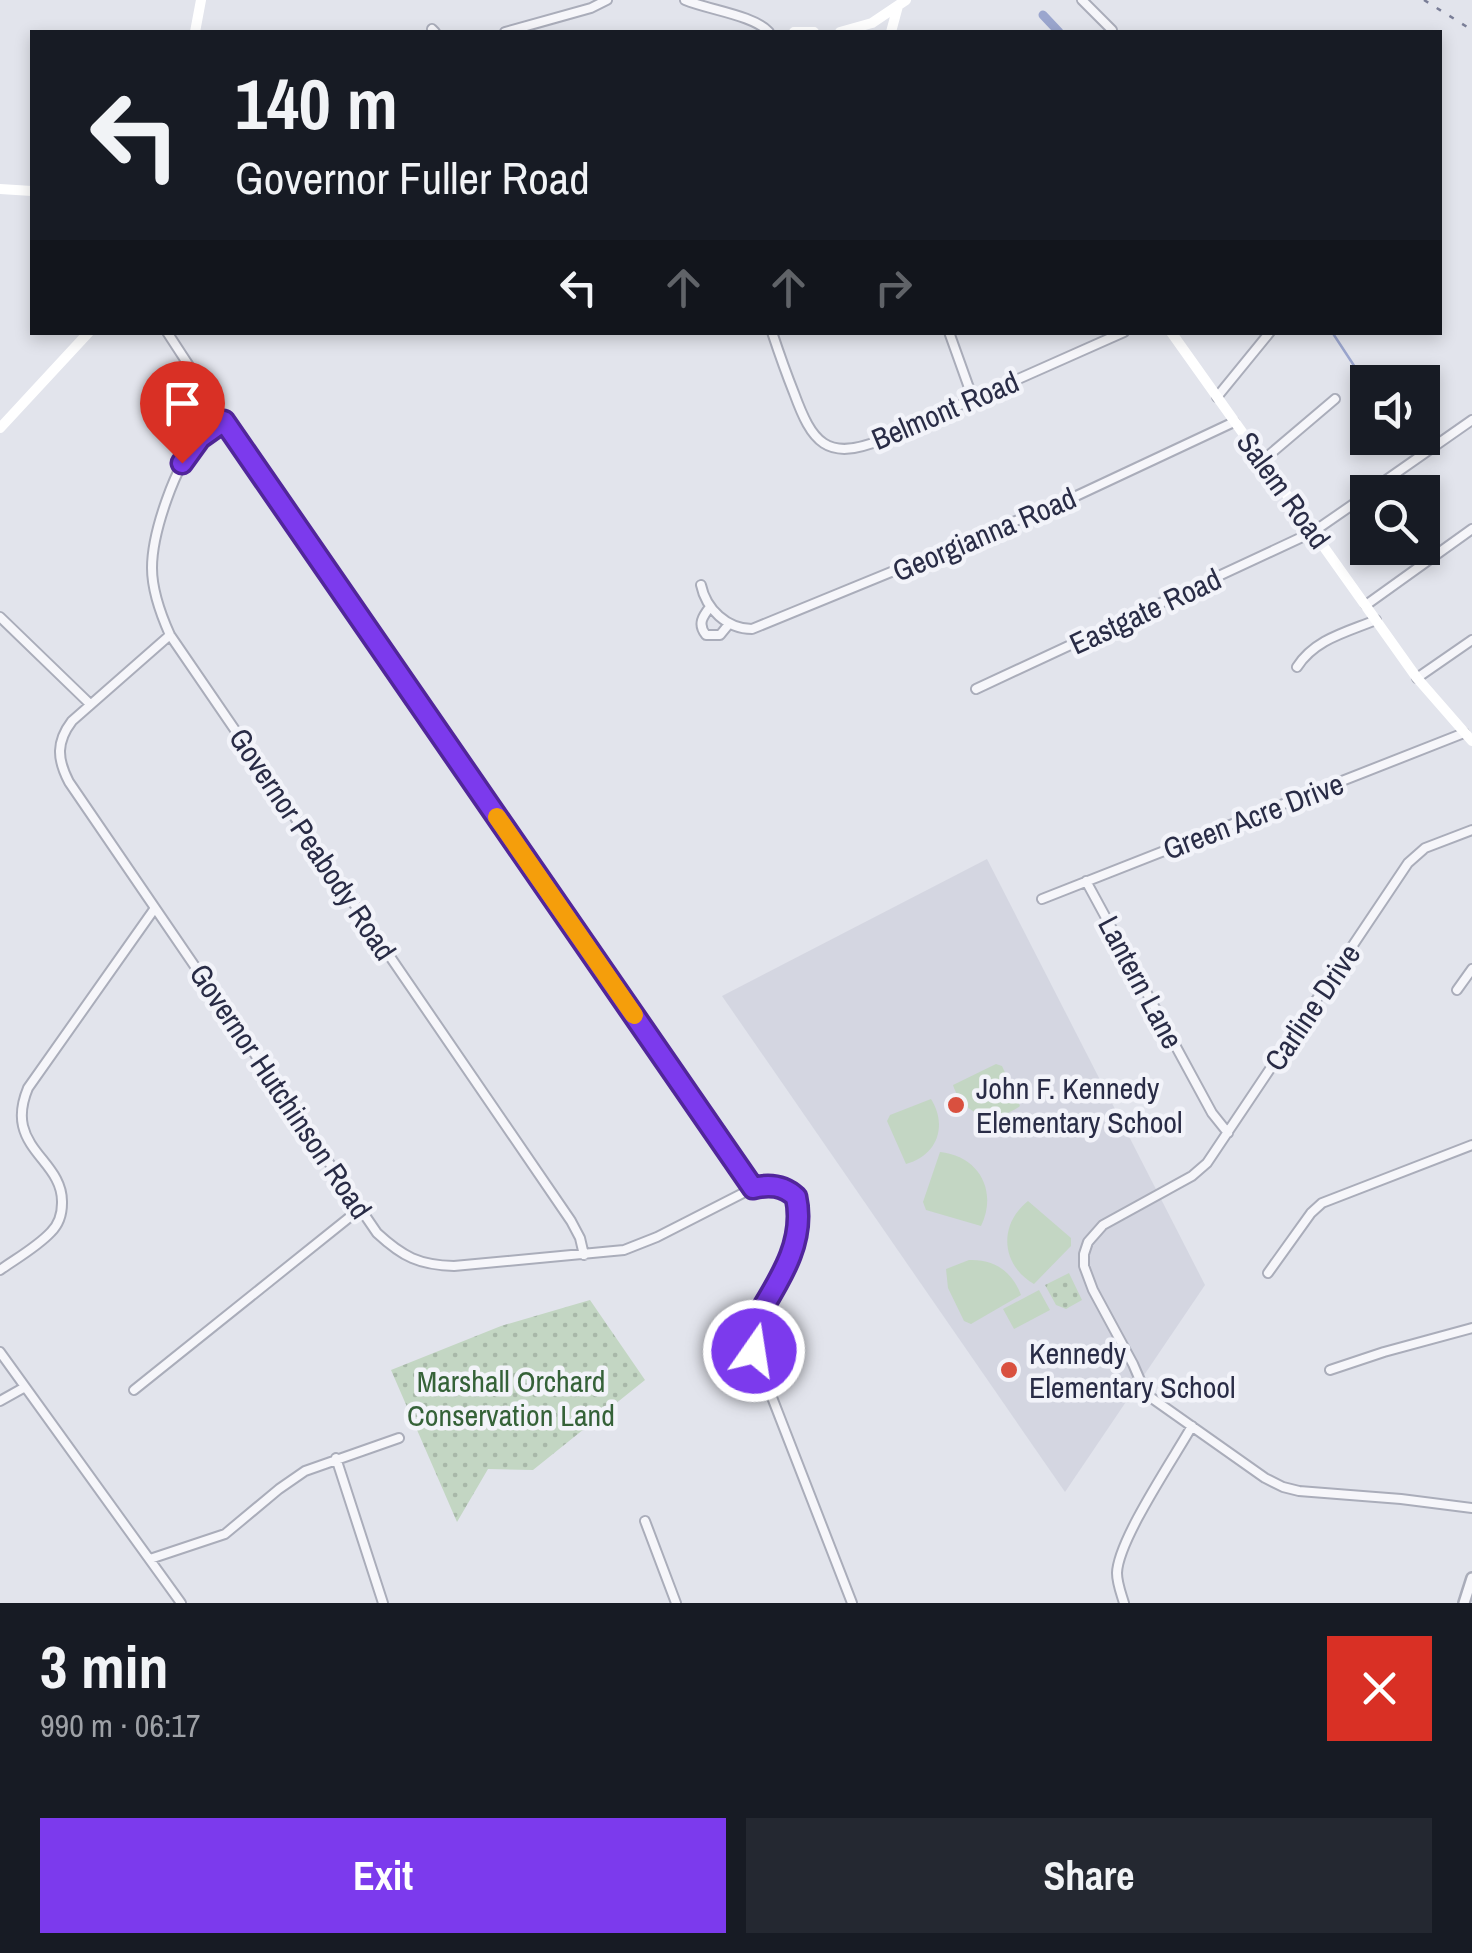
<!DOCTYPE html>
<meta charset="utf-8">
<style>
body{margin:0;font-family:"Archivo Narrow",sans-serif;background:#242831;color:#f1f3f6;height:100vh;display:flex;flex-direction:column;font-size:38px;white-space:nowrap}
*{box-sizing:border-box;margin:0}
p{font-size:32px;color:#9ea1a6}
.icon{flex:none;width:55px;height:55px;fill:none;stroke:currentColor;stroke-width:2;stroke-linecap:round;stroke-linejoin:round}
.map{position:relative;height:1603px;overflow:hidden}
.panel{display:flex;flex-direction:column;background:#171b24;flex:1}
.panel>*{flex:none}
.hud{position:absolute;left:30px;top:30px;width:1412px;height:305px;border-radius:0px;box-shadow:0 5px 15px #0003;background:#171b24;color:#f1f3f6;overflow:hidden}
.fabs{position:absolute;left:1350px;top:365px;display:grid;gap:20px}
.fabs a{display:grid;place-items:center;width:90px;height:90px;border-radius:0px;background:#171b24;box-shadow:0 5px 15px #0003;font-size:50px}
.pin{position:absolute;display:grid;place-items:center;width:85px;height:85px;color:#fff;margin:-102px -42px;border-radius:50% 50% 50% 0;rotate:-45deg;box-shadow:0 0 10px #0007}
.pin .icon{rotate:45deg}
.me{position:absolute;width:110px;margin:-55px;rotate:13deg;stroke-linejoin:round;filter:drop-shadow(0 0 8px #0008)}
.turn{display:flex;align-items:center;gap:35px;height:210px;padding:0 40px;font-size:45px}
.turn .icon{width:130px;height:130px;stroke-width:2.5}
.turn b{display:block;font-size:70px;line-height:85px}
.lanes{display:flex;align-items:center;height:95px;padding:0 40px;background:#0003;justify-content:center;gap:50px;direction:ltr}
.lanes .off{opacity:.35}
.round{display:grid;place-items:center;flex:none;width:105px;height:105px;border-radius:0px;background:#242831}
.summary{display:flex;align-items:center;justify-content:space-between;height:170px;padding:0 40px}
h1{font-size:60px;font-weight:800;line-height:75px}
.button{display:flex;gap:20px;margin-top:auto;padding:20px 40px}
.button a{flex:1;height:115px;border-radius:0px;background:#7c3aed;color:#fff;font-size:40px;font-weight:800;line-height:115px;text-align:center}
.button a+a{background:#242831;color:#f1f3f6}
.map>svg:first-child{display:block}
</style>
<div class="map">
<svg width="1472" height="1603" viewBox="0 0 1472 1603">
<defs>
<pattern id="park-dots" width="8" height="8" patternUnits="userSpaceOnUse" patternTransform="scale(2.5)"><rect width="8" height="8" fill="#c3d6c3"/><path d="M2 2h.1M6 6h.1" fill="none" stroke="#a8b8a9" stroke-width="1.8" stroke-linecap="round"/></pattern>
</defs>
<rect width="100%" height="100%" fill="#e2e4ec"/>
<path fill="#d4d6e1" d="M 987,859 L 1205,1285 L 1065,1492 L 722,996 Z"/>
<path fill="url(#park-dots)" d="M 1069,1273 L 1082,1300 L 1066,1309 L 1056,1305 L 1045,1285 Z
M 590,1300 L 645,1380 L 533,1470 L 488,1469 L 457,1522 L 391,1370 L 501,1326 Z"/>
<path fill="#c3d6c3" d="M 996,1064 L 1002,1066 L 1020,1106 C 994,1125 963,1116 953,1085 Z
M 931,1099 C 948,1126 937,1156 906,1164 L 887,1121 L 890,1115 Z
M 940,1152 C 979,1156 998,1191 981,1226 L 926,1210 L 923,1202 Z
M 1028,1201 L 1071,1238 L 1071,1246 L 1034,1284 C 1001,1265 998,1225 1028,1201 Z
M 969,1260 C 994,1259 1012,1271 1021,1295 L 971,1324 L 964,1321 L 948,1288 L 946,1269 Z
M 1039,1290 L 1050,1310 L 1014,1329 L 1003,1309 Z"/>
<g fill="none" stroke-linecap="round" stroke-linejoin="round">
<path stroke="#9ba6ce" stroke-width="2.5" d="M 1332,332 L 1368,387"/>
<path stroke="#9ba6ce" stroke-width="9" d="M 1043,15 L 1059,32"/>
<g stroke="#aaadba" stroke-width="12">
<path id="minor" d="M 685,0 C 709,10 753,15 769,32
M 1082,0 L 1112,30
M 432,29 L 435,32
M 505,32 L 591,8 L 607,0
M 167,332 L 225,421 L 753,1188
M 772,332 C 779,353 786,373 794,393 C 812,442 826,462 881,440 L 1124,332
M 949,332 L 973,399
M 1217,397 L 1270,332
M 225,421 C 216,427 207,432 200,439 C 175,463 152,534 152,568 C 152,591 161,615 170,635 L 571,1221 L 580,1238 L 584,1255
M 1262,461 L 1335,399
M 1369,492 L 1472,420
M 701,585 C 706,609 727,629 752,629 L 1074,497 L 1234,422
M 1366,605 L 1472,529
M 710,607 C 703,616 697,624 706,635 L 720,635 L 729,624
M 0,617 L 90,704
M 170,635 L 72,721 C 56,742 57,759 69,782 L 377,1233 C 403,1257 419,1265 454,1266 L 624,1250 L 657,1237 L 753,1188 C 769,1184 783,1185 796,1197 C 800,1219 796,1250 786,1269 C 770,1298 749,1315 754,1351 L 852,1603
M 1297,667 C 1315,639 1347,632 1376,620
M 1417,678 L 1472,640
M 976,689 L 1313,532 L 1368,494
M 1472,830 L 1425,848 L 1408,863 L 1207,1163 L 1192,1176 L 1103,1225 L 1088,1242 L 1084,1254 L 1084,1266 L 1093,1290 L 1133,1364 L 1146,1394 L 1265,1478 L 1283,1487 L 1299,1491 L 1401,1499 L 1472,1508
M 1086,881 L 1212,1113 L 1228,1133
M 1042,899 L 1464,733
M 1457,990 L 1472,969
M 0,1270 C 17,1258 37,1247 51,1232 C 59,1224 62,1214 62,1203 C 63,1170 30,1156 23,1126 C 20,1113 23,1100 28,1088 L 155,908
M 1268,1273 L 1311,1213 L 1322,1203 L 1472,1145
M 0,1352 L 181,1603
M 1330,1370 L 1384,1352 L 1472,1328
M 134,1390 L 361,1208
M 0,1401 L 25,1387
M 336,1458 L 383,1603
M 645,1521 L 676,1603
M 150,1559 L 225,1534 L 279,1489 L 305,1471 L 399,1438
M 1124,1603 C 1121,1593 1117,1583 1117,1573 C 1118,1540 1174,1458 1192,1426"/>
</g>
<g stroke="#aaadba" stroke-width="14">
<path id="tertiary" d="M 1464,1603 L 1472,1578"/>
</g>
<use href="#minor" stroke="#f6f6fa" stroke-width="8"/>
<use href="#tertiary" stroke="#f6f6fa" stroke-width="9"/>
<path stroke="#fff" stroke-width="10" d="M 195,32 L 201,0
M 794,32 L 814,32
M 840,32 L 872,23 L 906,0
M 891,32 L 898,6
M 0,189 L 32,191
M 1171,332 L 1417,678 L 1472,741
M 0,428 L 89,332"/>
<path stroke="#7a7e97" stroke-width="2.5" stroke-dasharray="5 10" stroke-linecap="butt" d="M 1424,0 L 1472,30"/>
</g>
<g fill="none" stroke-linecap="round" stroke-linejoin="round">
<g stroke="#51269a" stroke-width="25">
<path id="route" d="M 182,463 L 200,438 L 224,421 L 753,1188 C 769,1184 783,1185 796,1197 C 806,1243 778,1282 756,1319 L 753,1330 L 754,1351"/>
</g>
<use href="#route" stroke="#7c3aed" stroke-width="18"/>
<path stroke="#f59e0b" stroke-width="18" d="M 497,817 L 634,1015"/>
</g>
<g fill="#d9503f" stroke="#f2f3f9" stroke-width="4">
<circle cx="956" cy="1105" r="10"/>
<circle cx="1009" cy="1370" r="10"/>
</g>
<g text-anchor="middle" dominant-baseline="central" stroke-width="9" stroke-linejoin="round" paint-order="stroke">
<g font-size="30" fill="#292c46" stroke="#f2f3f9">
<text transform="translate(945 410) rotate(-23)">Belmont Road</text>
<text transform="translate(1284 490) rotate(54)">Salem Road</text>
<text transform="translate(984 534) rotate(-23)">Georgianna Road</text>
<text transform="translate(1145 611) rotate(-25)">Eastgate Road</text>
<text transform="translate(1253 816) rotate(-21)">Green Acre Drive</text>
<text transform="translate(313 844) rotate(56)">Governor Peabody Road</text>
<text transform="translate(1141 982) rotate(62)">Lantern Lane</text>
<text transform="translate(1312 1007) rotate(-56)">Carline Drive</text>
<text transform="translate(281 1091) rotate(56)">Governor Hutchinson Road</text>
</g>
<g font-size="30" fill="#292c46" stroke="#f2f3f9" text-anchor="start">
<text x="976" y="1088">John F. Kennedy<tspan x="976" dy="34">Elementary School</tspan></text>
<text x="1029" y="1353">Kennedy<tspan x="1029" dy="34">Elementary School</tspan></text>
</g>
<g font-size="30" fill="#356238" stroke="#f2f3f9">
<text x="511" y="1381">Marshall Orchard<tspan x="511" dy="34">Conservation Land</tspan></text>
</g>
</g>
</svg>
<div class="fabs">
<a><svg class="icon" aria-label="sound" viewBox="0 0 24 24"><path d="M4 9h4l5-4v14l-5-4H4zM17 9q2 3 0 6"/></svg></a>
<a><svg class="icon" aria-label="search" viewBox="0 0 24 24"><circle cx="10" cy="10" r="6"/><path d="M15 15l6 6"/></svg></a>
</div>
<div class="pin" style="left:182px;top:463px;background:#d93025"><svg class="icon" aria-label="arrive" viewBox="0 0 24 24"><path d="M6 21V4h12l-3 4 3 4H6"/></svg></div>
<svg class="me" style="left:754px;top:1351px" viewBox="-20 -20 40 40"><circle r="17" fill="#7c3aed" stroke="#fff" stroke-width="3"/><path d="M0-11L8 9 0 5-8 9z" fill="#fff"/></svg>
<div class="hud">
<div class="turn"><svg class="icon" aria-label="left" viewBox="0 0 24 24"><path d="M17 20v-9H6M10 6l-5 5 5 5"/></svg><div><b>140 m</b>Governor Fuller Road</div></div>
<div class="lanes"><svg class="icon" aria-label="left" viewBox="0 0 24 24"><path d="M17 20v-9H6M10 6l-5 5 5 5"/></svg><svg class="icon off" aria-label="ahead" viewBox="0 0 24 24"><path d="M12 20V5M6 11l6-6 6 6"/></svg><svg class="icon off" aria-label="ahead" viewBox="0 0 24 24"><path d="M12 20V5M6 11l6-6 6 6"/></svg><svg class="icon off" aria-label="right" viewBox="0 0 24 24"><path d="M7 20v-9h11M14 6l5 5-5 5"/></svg></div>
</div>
</div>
<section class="panel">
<div class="summary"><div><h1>3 min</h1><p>990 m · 06:17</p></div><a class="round" style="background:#d93025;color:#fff"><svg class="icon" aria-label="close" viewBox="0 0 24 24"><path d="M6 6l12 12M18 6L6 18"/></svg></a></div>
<div class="button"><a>Exit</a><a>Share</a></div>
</section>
